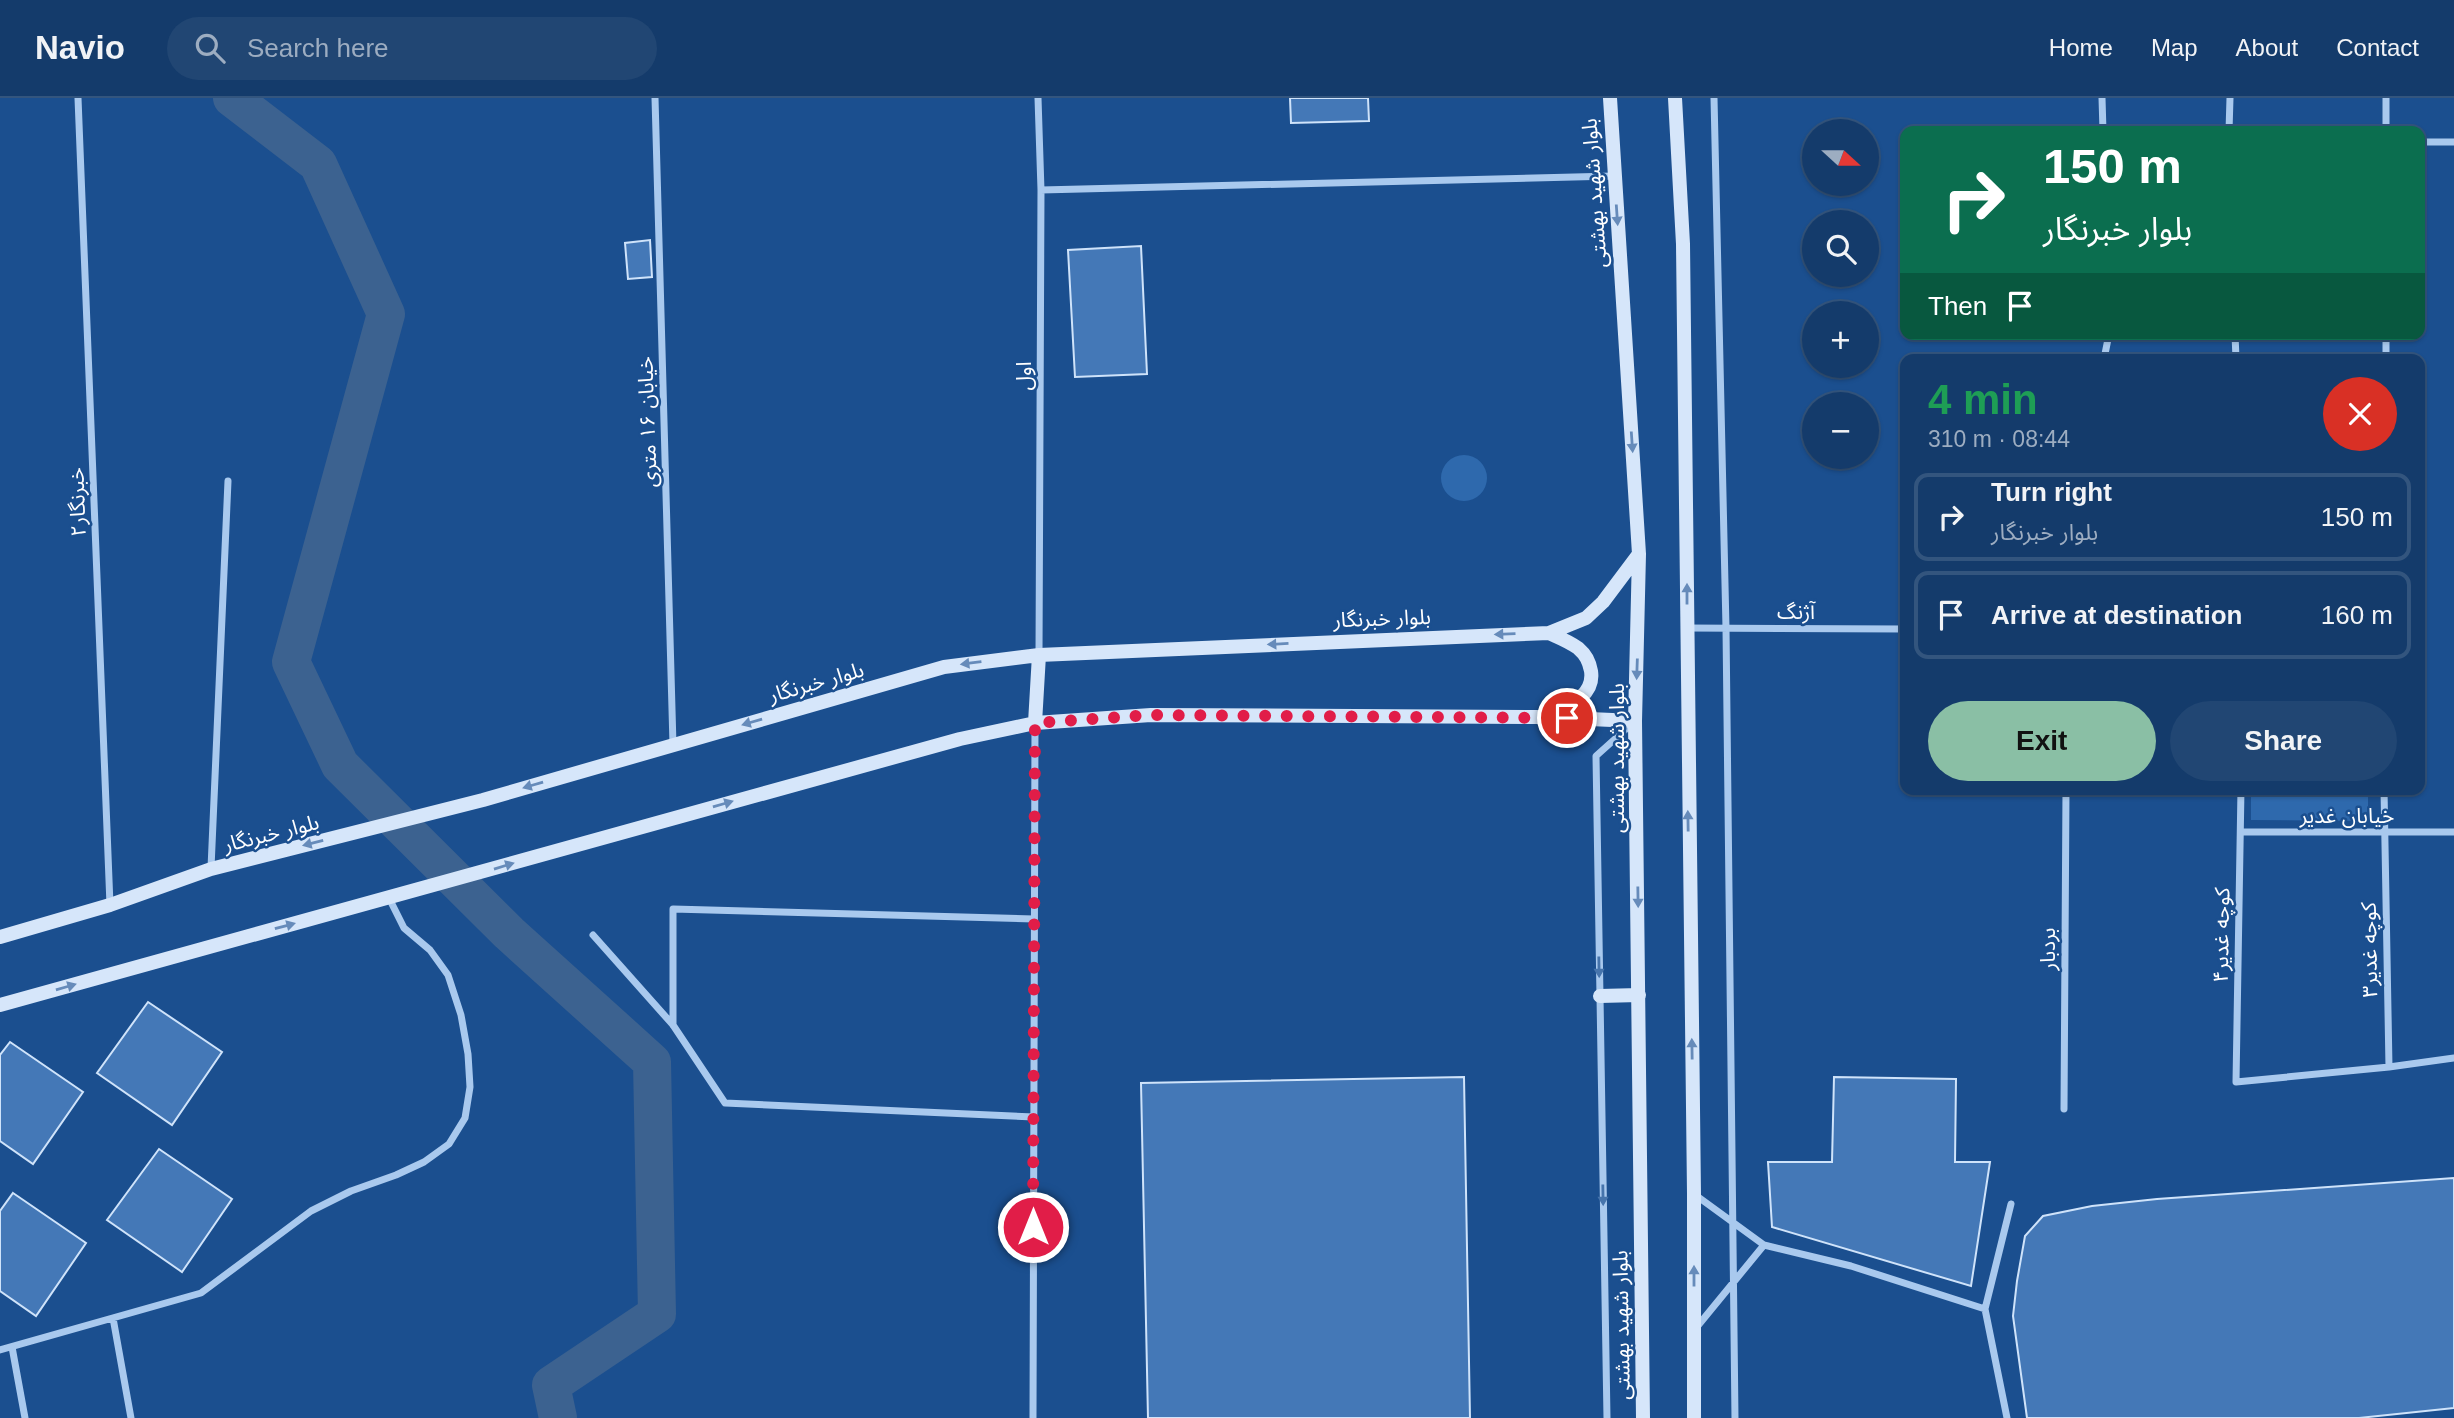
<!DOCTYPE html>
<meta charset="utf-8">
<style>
body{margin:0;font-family:Helvetica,"Noto Sans Arabic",sans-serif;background:#214673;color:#f1f3f6;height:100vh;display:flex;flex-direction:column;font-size:26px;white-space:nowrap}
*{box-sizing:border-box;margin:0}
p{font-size:23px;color:#9dadc1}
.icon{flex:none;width:38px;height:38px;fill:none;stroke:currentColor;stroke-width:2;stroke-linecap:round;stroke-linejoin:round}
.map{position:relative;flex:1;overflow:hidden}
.drawer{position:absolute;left:1900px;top:256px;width:525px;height:441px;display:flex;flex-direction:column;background:#143b6b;border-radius:14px;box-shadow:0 2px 5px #0004,0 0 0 2px #33557e}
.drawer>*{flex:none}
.top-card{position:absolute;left:1900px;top:28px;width:525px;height:214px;border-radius:14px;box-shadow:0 2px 5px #0004,0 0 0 2px #33557e;background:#0b6e4f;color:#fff;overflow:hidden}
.needle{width:46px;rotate:111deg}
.buttons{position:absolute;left:1802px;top:21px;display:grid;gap:14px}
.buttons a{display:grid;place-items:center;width:77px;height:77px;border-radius:50%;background:#143b6b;box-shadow:0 2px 5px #0004,0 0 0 2px #33557e;font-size:35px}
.pin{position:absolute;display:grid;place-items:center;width:60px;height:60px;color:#fff;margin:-30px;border:4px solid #fff;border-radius:50%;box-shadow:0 2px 7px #0007}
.me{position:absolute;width:77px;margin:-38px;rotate:0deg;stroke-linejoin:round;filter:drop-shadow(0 0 5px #0008)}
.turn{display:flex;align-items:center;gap:24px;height:147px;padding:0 28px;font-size:32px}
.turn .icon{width:91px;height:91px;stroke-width:2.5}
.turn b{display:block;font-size:49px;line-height:60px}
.then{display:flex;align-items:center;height:66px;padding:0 28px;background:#0003;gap:14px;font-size:26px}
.round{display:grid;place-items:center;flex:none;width:74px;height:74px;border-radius:37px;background:#214673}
.overview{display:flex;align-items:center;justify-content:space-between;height:119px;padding:0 28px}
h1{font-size:42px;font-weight:600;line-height:52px;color:#1e9e55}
.primary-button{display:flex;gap:14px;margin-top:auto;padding:14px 28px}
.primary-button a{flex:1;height:80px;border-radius:42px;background:#8abfa5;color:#111;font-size:28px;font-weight:600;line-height:80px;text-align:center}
.primary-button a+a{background:#214673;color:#f1f3f6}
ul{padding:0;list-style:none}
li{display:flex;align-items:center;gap:21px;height:88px;margin:0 14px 10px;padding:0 14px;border:4px solid #33557e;border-radius:14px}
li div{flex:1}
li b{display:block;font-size:26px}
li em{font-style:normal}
header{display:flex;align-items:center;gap:42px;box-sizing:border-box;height:98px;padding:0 35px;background:#143b6b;border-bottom:2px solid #33557e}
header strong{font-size:33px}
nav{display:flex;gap:38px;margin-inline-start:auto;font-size:24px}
.search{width:490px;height:63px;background:#214673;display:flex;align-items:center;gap:18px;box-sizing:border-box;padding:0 24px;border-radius:38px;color:#9dadc1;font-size:26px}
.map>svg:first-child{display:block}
</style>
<header>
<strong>Navio</strong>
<div class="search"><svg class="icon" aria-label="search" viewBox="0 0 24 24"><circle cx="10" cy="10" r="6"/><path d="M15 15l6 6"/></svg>Search here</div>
<nav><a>Home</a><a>Map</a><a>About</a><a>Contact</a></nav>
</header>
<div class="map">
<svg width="2454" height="1320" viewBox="0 0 2454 1320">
<rect width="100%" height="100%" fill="#1b4f8f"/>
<path fill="#2e69ad" d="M1441 380a23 23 0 1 1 46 0a23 23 0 1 1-46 0Z
M 2251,691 L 2368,691 L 2368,723 L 2251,722 Z"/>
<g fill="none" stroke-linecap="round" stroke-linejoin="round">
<path stroke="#3c6290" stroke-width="38" d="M 232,0 L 318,66 L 386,216 L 291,564 L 340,667 L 509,835 L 652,964 L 657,1216 L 551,1287 L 558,1320"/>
</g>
<path fill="#4478b7" stroke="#cfe3fa" stroke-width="2" d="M 1290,0 L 1368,0 L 1369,23 L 1291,25 Z
M 650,142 L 652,179 L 628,181 L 625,145 Z
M 1141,148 L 1147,276 L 1075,279 L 1068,152 Z
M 148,904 L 222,954 L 172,1027 L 97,975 Z
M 10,944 L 83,994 L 33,1066 L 0,1043 L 0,957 Z
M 1464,979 L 1470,1320 L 1148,1320 L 1141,985 Z
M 1834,979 L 1956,981 L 1955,1064 L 1990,1064 L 1971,1188 L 1772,1129 L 1768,1064 L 1832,1064 Z
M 159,1051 L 232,1101 L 182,1174 L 107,1122 Z
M 2454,1080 L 2454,1310 L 2359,1320 L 2027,1320 L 2013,1218 L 2017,1183 L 2025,1138 L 2043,1118 L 2092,1108 L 2157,1101 Z
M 13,1095 L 86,1145 L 36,1218 L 0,1193 L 0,1113 Z"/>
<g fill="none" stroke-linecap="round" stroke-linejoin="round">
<path stroke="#a9c9ee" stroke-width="7" d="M 78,0 L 110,807
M 655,0 L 673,647
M 1038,0 L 1041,92 L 1039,557
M 1714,0 L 1726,530 L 1735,1320
M 2102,0 L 2103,33
M 2386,0 L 2386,33
M 2229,33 L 2230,0
M 2420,44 L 2454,44
M 1041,92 L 1614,78
M 2235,236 L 2236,261
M 2386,236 L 2386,261
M 2104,261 L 2109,236
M 1686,530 L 1906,531
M 2241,691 L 2236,984 L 2389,969 L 2454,960
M 2384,691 L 2389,969
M 2241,734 L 2454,734
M 211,770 L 228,383
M 593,837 L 673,927 L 725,1005 L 1034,1019
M 673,927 L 673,811 L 1034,821
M 2064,1011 L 2066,691
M 1694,1096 L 1764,1147 L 1851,1168 L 1985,1211
M 113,1220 L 131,1320
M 1696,1230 L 1764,1147
M 12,1249 L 25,1320
M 0,1252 L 201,1195 L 311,1113 L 351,1093 L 396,1077 L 424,1064 L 449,1046 L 465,1020 L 470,989 L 468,956 L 461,917 L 448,877 L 430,852 L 404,830 L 389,800
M 1033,1320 L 1035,625
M 1607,1320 L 1596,658 L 1635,623
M 2007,1320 L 1985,1211 L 2011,1106"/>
<path stroke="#d6e6fa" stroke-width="14" d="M 1610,0 L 1639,456 L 1635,623 L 1643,1320
M 1675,0 L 1683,146 L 1694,1096 L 1694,1320
M 1548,617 C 1567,608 1595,599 1591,573 C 1589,563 1586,557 1578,550 C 1570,544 1558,539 1549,535
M 1035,625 L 1039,557
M 0,839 L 110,807 L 211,771 L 483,702 L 944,569 L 1039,557 L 1549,535 L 1586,520 L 1603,504 L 1639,456
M 1600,898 L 1639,897
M 0,907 L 960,641 L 1035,625 L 1151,617 L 1544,619 L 1635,623"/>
</g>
<defs><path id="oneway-solid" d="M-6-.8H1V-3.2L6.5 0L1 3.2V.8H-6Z" transform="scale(1.75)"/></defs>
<g fill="#668bba">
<use href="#oneway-solid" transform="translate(1617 117) rotate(86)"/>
<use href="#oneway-solid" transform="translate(1632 344) rotate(86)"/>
<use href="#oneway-solid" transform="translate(1687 496) rotate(-90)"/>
<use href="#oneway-solid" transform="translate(1505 536) rotate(178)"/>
<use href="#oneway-solid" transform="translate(1278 546) rotate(177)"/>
<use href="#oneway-solid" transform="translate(971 565) rotate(173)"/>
<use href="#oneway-solid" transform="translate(1637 571) rotate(92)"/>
<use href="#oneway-solid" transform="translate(752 624) rotate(164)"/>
<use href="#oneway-solid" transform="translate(533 687) rotate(164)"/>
<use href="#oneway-solid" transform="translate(723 706) rotate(-16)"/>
<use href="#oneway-solid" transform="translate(1688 723) rotate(-91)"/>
<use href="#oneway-solid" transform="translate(313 745) rotate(166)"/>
<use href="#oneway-solid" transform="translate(504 768) rotate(-17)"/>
<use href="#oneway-solid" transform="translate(1638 799) rotate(89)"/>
<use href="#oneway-solid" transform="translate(285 828) rotate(-15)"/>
<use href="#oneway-solid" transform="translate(66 889) rotate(-16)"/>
<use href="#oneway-solid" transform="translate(1692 951) rotate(-91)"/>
<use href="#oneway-solid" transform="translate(1694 1178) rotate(-90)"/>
</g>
<g fill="#4674ac">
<use href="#oneway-solid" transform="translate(1599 869) rotate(89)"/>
<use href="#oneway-solid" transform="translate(1603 1097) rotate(89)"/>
</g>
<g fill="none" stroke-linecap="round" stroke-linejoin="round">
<path stroke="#e11d48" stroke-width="12" stroke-dasharray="0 21.6" d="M 1033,1129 L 1035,625 L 1151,617 L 1567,620"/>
</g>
<g text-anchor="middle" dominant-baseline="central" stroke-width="5" stroke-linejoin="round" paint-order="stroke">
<g font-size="21" fill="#fff" stroke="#1b4f8f">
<text transform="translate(1594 95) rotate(-94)">بلوار شهید بهشتی</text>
<text transform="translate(1023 278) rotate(-90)">اول</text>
<text transform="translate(647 324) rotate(-92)">خیابان ۱۶ متری</text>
<text transform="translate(77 404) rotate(-92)">خبرنگار۲</text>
<text x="1796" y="513">آژنگ</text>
<text transform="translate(1382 520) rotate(-2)">بلوار خبرنگار</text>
<text transform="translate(816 584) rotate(-16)">بلوار خبرنگار</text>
<text transform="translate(1616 660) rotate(-90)">بلوار شهید بهشتی</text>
<text x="2347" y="717">خیابان غدیر</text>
<text transform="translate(271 735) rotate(-14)">بلوار خبرنگار</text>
<text transform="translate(2221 837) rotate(-89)">کوچه غدیر۴</text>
<text transform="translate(2047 851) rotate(-90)">بردبار</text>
<text transform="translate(2369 852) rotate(-91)">کوچه غدیر۳</text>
<text transform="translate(1621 1227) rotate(-91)">بلوار شهید بهشتی</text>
</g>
</g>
</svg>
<div class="buttons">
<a><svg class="needle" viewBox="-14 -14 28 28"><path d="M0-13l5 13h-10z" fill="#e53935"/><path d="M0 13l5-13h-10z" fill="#9dadc1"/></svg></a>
<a><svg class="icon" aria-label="search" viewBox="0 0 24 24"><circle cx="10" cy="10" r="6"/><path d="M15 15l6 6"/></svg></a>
<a>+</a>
<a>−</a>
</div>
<div class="pin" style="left:1567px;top:620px;background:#d93025"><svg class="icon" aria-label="arrive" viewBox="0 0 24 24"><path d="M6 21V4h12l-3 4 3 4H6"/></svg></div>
<svg class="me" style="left:1033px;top:1129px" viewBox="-20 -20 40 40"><circle r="17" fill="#e11d48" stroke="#fff" stroke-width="3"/><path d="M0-11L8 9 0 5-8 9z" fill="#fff"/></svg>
<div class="top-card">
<div class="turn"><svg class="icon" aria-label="right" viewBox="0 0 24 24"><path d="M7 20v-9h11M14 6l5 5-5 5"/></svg><div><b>150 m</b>بلوار خبرنگار</div></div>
<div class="then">Then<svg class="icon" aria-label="arrive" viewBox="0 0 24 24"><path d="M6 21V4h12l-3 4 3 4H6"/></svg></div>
</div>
<section class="drawer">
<div class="overview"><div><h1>4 min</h1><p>310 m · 08:44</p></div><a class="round" style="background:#d93025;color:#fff"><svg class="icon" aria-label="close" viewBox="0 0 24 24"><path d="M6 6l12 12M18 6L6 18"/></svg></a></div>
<ul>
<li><svg class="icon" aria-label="right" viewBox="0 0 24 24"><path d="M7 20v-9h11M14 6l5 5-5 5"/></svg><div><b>Turn right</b><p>بلوار خبرنگار</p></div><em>150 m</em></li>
<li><svg class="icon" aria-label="arrive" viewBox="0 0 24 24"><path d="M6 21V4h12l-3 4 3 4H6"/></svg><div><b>Arrive at destination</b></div><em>160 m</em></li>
</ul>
<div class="primary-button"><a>Exit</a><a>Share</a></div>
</section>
</div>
